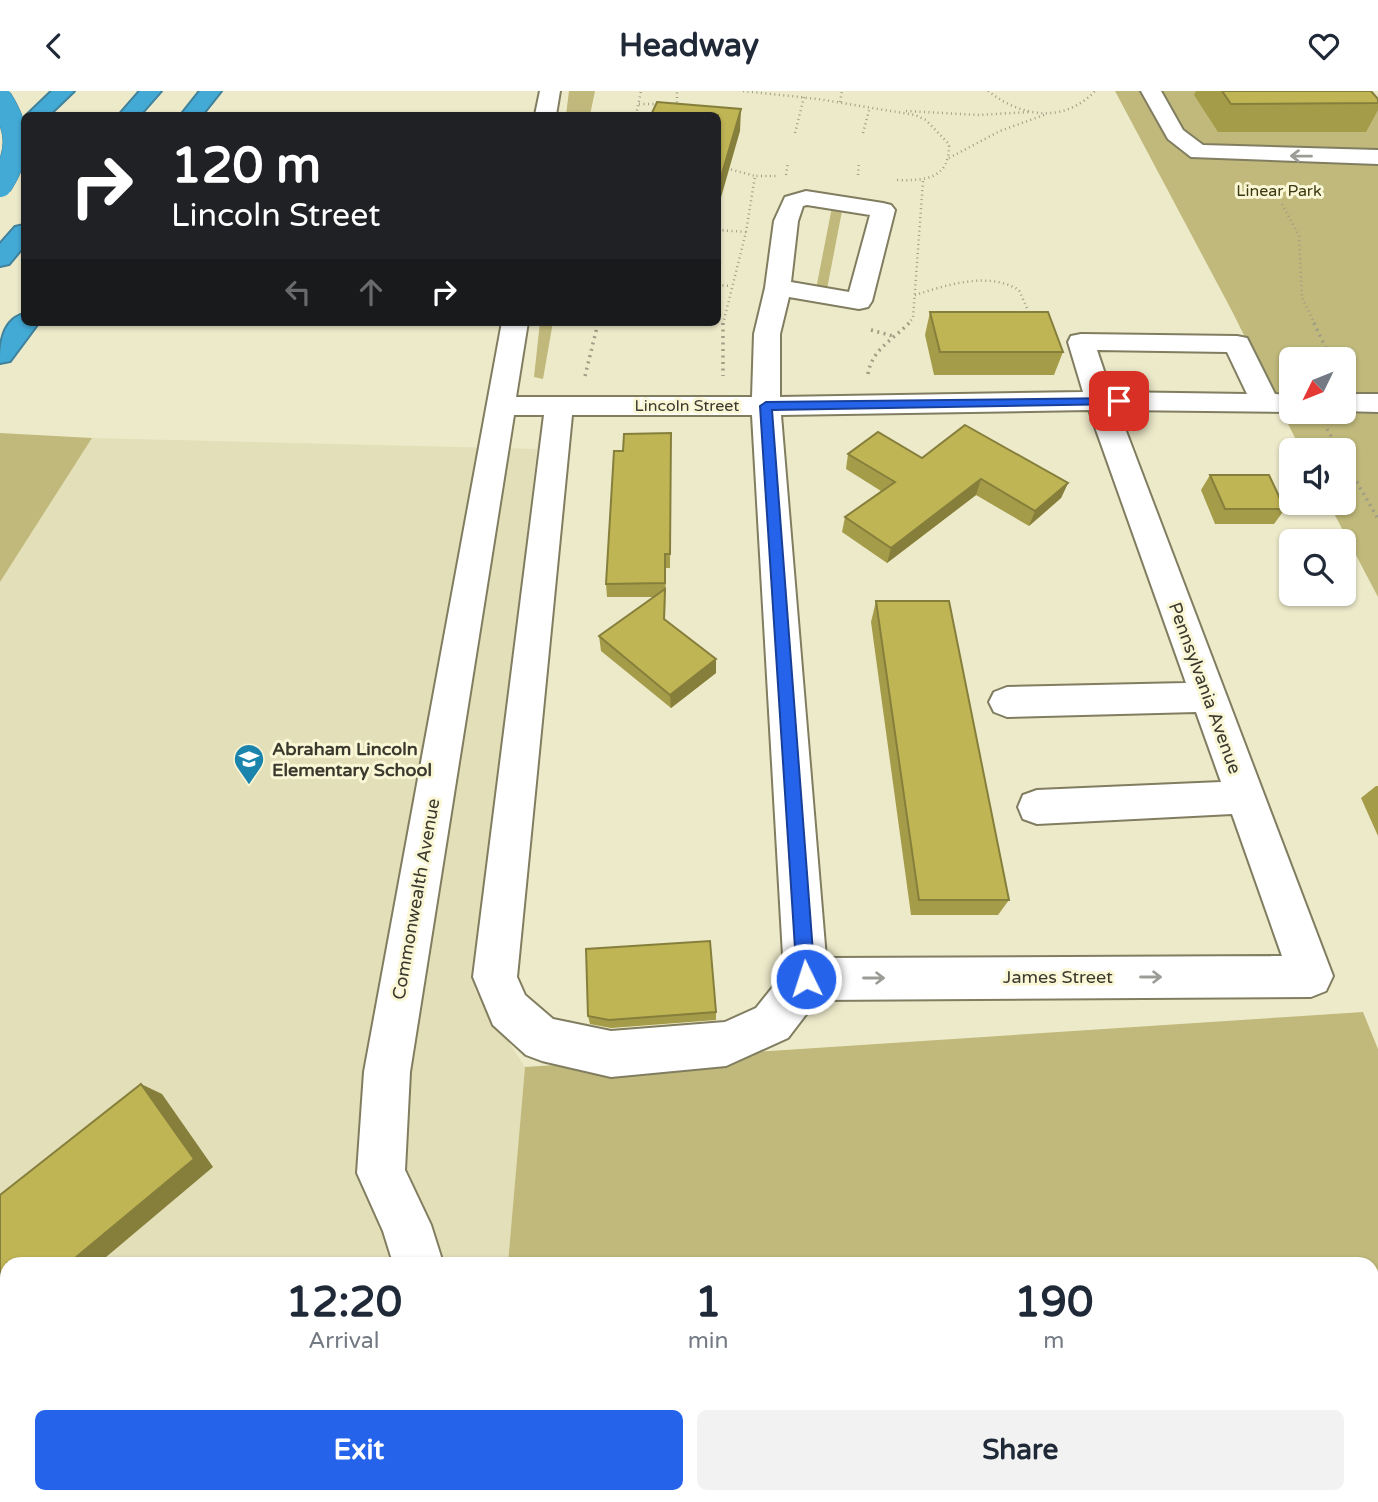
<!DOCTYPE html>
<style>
body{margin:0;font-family:"Varela Round",sans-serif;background:#f2f2f3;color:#1f2937;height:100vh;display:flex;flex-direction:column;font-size:26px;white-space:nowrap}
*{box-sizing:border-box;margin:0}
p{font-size:23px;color:#747a83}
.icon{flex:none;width:38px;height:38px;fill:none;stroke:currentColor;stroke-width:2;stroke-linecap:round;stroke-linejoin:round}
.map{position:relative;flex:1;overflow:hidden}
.details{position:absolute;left:0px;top:1166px;width:1379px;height:247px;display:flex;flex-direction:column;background:#fff;border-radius:21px 21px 0 0;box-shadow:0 2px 5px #0004}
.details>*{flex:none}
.guide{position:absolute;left:21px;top:21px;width:700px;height:214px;border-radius:10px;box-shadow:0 2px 5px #0004;background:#202124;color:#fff;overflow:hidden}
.needle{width:46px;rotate:227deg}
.buttons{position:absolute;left:1279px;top:256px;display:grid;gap:14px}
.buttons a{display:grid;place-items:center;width:77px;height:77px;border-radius:10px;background:#fff;box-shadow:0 2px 5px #0004;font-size:35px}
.pin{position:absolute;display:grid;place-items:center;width:60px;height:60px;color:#fff;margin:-30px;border-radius:14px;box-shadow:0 4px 10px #0006}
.me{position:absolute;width:77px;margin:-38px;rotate:356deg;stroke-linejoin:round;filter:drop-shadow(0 0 5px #0008)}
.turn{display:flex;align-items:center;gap:24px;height:147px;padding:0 35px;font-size:32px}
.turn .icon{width:91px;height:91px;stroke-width:2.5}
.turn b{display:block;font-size:49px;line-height:60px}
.lanes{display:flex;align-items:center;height:66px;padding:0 35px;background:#0003;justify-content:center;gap:35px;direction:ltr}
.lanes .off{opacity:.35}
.eta{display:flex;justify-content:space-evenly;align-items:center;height:119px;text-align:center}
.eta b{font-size:42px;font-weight:700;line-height:49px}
.primary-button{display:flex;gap:14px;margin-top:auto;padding:14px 35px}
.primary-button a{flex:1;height:80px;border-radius:10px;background:#2563eb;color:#fff;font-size:28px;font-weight:700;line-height:80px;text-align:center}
.primary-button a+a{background:#f2f2f3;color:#1f2937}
header{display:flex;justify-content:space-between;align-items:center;height:91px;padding:0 35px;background:#fff;font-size:32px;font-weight:700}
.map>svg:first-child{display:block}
</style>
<header><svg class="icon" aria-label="back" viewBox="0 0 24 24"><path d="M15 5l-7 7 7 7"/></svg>Headway<svg class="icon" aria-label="heart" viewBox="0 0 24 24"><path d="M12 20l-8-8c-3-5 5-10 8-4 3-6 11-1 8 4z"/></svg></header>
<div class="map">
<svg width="1378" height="1411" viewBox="0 0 1378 1411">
<rect width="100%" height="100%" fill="#edeaca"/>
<path fill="#e3dfb8" d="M 92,347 L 537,358 L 475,899 L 525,976 L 508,1172 L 7,1172 L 7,1405 L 488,1405 L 488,1411 L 0,1411 L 0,491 Z"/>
<path fill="#c0b97b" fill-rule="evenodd" d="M 569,0 L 595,0 L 590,24 L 566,24 Z
M 1115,0 L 1362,0 L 1378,19 L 1378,506 L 1328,411 L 1344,411 L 1344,359 L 1301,359 L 1233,222 ZM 1292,268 L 1344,268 L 1344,320 L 1292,320 Z
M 832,116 L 840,117 L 842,120 L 827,198 L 816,198 Z
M 540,231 L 553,231 L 543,288 L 534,286 Z
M 0,342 L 92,347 L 0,491 Z
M 1363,921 L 1378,958 L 1378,1411 L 488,1411 L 488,1405 L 1372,1405 L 1372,1172 L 508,1172 L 525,976 Z"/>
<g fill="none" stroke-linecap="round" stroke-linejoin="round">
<g stroke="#807d60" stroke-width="4">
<path id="minor" d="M 540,0 L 560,0 L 556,24 L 535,24 Z
M 1141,0 L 1161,0 L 1183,39 L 1203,54 L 1378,59 L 1378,73 L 1191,66 L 1168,48 Z
M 806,100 L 883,112 L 891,114 L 895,119 L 872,210 L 868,216 L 859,218 L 789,206 L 780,243 L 780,306 L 1083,301 L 1068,251 L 1071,245 L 1081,243 L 1237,245 L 1247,247 L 1275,303 L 1292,304 L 1292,320 L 1287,321 L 1118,319 L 1333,885 L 1326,900 L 1311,906 L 817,909 L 788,947 L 726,975 L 611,986 L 542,970 L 526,964 L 493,934 L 473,886 L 544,324 L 514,324 L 410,981 L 405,1079 L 431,1134 L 443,1172 L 393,1172 L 383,1140 L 357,1082 L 364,981 L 502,231 L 528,231 L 516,306 L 752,306 L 754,243 L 765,197 L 774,130 L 785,106 ZM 807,114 L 870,124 L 849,201 L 791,191 L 798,130 L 803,115 ZM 1097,259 L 1227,261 L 1247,303 L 1111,301 ZM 1089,319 L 1186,592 L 1007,596 L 994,601 L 989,611 L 994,621 L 1007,626 L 1196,621 L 1221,691 L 1037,699 L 1023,704 L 1018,716 L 1023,728 L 1037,733 L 1232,723 L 1282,865 L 826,867 L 781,324 ZM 572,324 L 752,324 L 784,882 L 756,917 L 725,931 L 611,940 L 553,928 L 525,904 L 517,886 Z
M 1344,303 L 1378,303 L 1378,321 L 1341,320 L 1344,320 Z
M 380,1405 L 436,1405 L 436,1411 L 380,1411 Z"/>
</g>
<g stroke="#40829b" stroke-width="4">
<path id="highway" d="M 52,0 L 74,0 L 49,24 L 27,24 Z
M 140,0 L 161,0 L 140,24 L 119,24 Z
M 200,0 L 221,0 L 202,24 L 181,24 Z
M 24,134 L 24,155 L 9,173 L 0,175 L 0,153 L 15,136 Z
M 24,223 L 24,231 L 39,231 L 10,270 L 0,272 C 0,253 2,229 24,223 Z"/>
</g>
<path stroke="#9f9d85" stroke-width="2.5" stroke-dasharray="1 3.5" stroke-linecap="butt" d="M 743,0 L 818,8 L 915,24 L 926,29 L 949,53 C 950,88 925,90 896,89
M 988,0 C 1021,26 1064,33 1095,0
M 840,11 L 842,0
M 639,13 L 661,13
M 674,13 L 677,13 L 677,0
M 906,20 L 977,24 L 1030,21
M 636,24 L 641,0
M 795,42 L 804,6
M 863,42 L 870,16
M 949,67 L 1000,40 L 1044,24
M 718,75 L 755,85
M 786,84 L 788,71
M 858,84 L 859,71
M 1282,113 L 1299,145 L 1302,207 L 1315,233
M 718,139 L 746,141
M 718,194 L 730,195
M 915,204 C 947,194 988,180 1019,199 L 1030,224
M 723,233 L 746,141 L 755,85 L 776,85
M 908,233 L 913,227 L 923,90"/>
<path stroke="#9f9d85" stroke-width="3.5" stroke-dasharray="2 4.5" stroke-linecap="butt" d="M 723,232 L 723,285
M 1314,232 L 1331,268
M 871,239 L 893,245
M 868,283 C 872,258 893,249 909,232
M 585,285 L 598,232
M 1327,338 L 1339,359
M 1344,368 L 1378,428"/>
<use href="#minor" fill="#fff" fill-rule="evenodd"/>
<use href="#highway" fill="#43aad6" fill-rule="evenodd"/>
<g stroke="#40829b" stroke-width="25" stroke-linecap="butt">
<path id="highway-bridge" d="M 0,8 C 20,39 20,63 0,94"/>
</g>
<use href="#highway-bridge" stroke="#43aad6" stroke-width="24"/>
</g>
<path fill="#a59c49" d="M 1196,0 L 1371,0 L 1378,12 L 1378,19 L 1366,41 L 1218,41 L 1194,4 Z
M 930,221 L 1063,261 L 1054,284 L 934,284 L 925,244 Z
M 671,357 L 670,477 L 666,477 L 665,528 L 716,568 L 716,582 L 671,617 L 601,560 L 599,545 L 654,506 L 607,506 L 606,493 L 623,360 Z
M 848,363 L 922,367 L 1068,392 L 1061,407 L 1029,435 L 976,404 L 887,472 L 842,441 L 845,426 L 881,400 L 846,378 Z
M 1210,384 L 1285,418 L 1274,433 L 1215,433 L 1201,399 Z
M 876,510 L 1009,809 L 998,824 L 911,824 L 871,531 Z
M 1376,695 L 1378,695 L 1378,745 L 1361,707 Z
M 716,921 L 716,929 L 611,937 L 590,933 L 588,925 Z"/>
<path fill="#867f3c" d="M 741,18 L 740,40 L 718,117 L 718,96 Z
M 981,388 L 976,404 L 887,472 L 891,457 Z
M 1068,392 L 1061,407 L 1029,435 L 1035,420 Z
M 716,568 L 716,582 L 671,617 L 670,604 Z
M 141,993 L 162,1003 L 213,1076 L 99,1172 L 69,1172 Z
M 100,1405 L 131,1405 L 135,1411 L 103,1411 Z"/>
<path fill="#c0b555" stroke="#867f3c" stroke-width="2" d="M 1222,0 L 1371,0 L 1378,8 L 1378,12 L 1231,13 Z
M 657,11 L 741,18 L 718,96 L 718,24 L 651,24 Z
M 930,221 L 1048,221 L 1063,261 L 940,261 Z
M 965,334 L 1068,392 L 1035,420 L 981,388 L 891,457 L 845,426 L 895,391 L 848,363 L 878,341 L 922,367 Z
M 671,342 L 670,463 L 665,463 L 665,492 L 606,493 L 614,360 L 623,360 L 624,343 Z
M 1210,384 L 1269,384 L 1285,418 L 1225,418 Z
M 665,498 L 664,528 L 716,568 L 670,604 L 599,545 Z
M 876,510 L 949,510 L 1009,809 L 919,809 Z
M 710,850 L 716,921 L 609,929 L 588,925 L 586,858 Z
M 141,993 L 194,1068 L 69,1172 L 7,1172 L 7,1225 L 4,1227 L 7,1232 L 7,1405 L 100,1405 L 103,1411 L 0,1411 L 0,1104 Z"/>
<defs><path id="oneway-shaft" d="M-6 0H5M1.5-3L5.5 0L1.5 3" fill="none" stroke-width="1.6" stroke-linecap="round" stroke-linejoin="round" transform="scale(1.75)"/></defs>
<g stroke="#9c9c96">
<use href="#oneway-shaft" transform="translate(1301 65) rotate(-179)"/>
<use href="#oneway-shaft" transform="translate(1151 886)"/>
<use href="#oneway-shaft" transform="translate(874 887)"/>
</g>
<path fill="#2563eb" stroke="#184099" stroke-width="2" d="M 1119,307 L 1124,310 L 1123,313 L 772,319 L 815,888 L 812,894 L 806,896 L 800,894 L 797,888 L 760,315 L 766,311 Z"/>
<defs>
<g id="school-pin" transform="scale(1.575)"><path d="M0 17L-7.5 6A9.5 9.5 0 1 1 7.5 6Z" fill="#1a84ac" stroke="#faf7d7"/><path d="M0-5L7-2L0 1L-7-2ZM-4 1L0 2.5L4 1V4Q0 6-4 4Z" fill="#fff"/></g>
</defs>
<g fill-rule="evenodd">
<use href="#school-pin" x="249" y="668"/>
</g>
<g text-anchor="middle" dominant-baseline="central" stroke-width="6" stroke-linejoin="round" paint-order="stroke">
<g font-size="16" fill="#3d390f" stroke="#faf7d7">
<text x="1279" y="100">Linear Park</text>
</g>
<g font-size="16" fill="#3a392d" stroke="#faf7d7">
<text x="687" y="315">Lincoln Street</text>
</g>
<g font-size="18" fill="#3a392d" stroke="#faf7d7">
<text transform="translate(1205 597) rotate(70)">Pennsylvania Avenue</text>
<text transform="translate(416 808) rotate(-80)">Commonwealth Avenue</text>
<text x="1058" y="886">James Street</text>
</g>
<g font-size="18" font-weight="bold" fill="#3a392d" stroke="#faf7d7" text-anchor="start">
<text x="272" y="658">Abraham Lincoln<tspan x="272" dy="21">Elementary School</tspan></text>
</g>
</g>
</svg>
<div class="buttons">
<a><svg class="needle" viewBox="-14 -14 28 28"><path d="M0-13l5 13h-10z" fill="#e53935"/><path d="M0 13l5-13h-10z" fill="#747a83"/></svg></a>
<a><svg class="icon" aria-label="sound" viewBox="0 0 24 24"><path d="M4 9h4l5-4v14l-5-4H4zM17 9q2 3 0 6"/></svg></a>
<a><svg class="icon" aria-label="search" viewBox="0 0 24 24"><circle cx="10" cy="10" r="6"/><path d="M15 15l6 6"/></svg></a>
</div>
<div class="pin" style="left:1119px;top:310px;background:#d93025"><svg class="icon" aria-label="arrive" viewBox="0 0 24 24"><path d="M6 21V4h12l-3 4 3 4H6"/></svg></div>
<svg class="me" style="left:806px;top:888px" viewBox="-20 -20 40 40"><circle r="17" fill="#2563eb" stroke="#fff" stroke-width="3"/><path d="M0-11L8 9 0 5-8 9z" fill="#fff"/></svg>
<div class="guide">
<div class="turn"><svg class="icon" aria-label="right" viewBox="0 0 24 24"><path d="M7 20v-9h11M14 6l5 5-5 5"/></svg><div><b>120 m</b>Lincoln Street</div></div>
<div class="lanes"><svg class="icon off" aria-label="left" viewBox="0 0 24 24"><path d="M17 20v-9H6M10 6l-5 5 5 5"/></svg><svg class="icon off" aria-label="ahead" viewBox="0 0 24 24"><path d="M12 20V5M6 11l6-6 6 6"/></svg><svg class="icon" aria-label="right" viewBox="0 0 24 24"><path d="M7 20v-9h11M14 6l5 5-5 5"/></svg></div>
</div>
<section class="details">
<div class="eta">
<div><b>12:20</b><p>Arrival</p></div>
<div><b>1</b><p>min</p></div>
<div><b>190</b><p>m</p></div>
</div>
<div class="primary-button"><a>Exit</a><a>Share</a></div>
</section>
</div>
